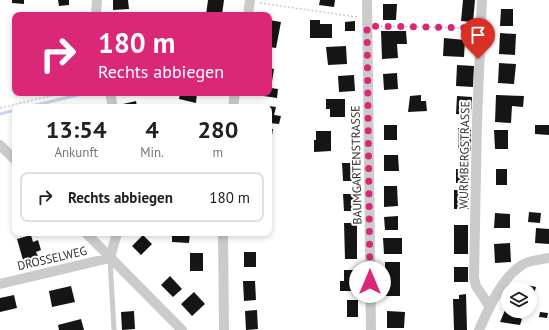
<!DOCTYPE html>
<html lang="de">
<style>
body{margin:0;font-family:"PT Sans",sans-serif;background:#f6f6f6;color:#202124;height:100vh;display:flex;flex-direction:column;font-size:15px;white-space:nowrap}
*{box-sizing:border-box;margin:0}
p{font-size:13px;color:#757577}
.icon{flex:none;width:22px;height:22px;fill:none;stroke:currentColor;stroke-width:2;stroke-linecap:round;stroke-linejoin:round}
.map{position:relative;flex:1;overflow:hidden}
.panel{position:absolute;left:12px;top:104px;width:260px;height:132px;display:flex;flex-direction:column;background:#fff;border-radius:8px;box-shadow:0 2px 6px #0003}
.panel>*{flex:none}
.guide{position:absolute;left:12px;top:12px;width:260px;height:84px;border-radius:8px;box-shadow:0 2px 6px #0003;background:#db2777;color:#fff;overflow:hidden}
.tools{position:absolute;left:501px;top:282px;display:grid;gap:8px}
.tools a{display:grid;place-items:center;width:36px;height:36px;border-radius:50%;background:#fff;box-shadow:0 2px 6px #0003;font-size:20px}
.pin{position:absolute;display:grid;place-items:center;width:34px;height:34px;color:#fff;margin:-41px -17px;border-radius:50% 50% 50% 0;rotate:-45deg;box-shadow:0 0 4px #0007}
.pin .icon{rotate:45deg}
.me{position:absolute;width:44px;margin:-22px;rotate:0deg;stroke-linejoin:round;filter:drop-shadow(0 0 3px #0008)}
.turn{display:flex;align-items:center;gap:14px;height:84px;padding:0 20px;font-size:18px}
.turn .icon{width:52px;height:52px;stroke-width:2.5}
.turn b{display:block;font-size:28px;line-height:34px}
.eta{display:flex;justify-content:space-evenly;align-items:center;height:68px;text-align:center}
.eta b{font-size:24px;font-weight:700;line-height:28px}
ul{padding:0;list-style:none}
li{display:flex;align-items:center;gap:12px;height:50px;margin:0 8px 6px;padding:0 12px;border:2px solid #e0e0e0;border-radius:8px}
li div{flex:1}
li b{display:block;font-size:15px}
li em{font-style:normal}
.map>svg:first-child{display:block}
</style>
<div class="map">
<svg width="549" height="330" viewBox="0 0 549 330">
<rect width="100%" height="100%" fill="#fff"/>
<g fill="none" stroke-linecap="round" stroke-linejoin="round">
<path stroke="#c6d8ed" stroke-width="3" d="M 28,107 L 86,93
M 0,114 L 15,110"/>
</g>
<path fill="#151515" d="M 12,0 L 24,0 L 24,4 L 12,3 Z
M 58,0 L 69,0 L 69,5 L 59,6 Z
M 113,0 L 128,0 L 129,9 L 113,10 Z
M 208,0 L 224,0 L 222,15 L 206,15 Z
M 320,0 L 335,0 L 334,7 L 319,5 Z
M 463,0 L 475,0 L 473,22 L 461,21 Z
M 383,4 L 397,4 L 396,20 L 383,20 Z
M 501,9 L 513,9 L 513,26 L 500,26 Z
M 269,20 L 281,22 L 276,48 L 269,47 Z
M 310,20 L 320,20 L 320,24 L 332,24 L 332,38 L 310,38 Z
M 355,21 L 355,31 L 345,31 L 345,22 Z
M 381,31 L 406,31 L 407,44 L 397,44 L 398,58 L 382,59 Z
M 500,33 L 516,34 L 515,55 L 499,54 Z
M 444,38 L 465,40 L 464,57 L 443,56 Z
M 346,46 L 347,64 L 328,65 L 326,47 Z
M 499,63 L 516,64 L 514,84 L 498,83 Z
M 457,65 L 474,66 L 473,87 L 456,86 Z
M 269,68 L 274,69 L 271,88 L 278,89 L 277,98 L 257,95 L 257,93 L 269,93 Z
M 397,73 L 398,89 L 384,90 L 383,74 Z
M 354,75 L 355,91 L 339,92 L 338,76 Z
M 180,93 L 197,93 L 196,103 L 179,99 Z
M 421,95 L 421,101 L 426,101 L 427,111 L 408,112 L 410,96 Z
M 496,95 L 524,96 L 523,107 L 512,106 L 511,123 L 495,122 Z
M 457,96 L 472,97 L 471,115 L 456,114 Z
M 326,99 L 345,99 L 345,117 L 330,117 L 330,109 L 326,109 Z
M 136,101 L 137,107 L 124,107 L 123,104 Z
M 269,106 L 276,107 L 274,115 L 281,116 L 279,124 L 269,123 Z
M 384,125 L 397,125 L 397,140 L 384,140 Z
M 535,125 L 549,125 L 549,135 L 535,134 Z
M 458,128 L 471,128 L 471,151 L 458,151 Z
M 269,129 L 273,129 L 271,142 L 269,142 Z
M 494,130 L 508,130 L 508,149 L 495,149 Z
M 316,131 L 331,131 L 331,151 L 314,152 L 314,140 L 316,140 Z
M 384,155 L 398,155 L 399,171 L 384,171 Z
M 342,163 L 356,163 L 356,181 L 343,181 Z
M 468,164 L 469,183 L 456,183 L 456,169 L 459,169 L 459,165 Z
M 496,169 L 507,169 L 507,185 L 496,185 Z
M 384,186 L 397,186 L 398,206 L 384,207 Z
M 462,186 L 469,186 L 469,209 L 454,209 L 454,190 L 462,190 Z
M 343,194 L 357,194 L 357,211 L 344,211 Z
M 529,212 L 541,213 L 540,223 L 528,222 Z
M 495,213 L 510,214 L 510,228 L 494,228 Z
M 398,216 L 398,230 L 385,230 L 384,217 Z
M 344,223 L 357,223 L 357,259 L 345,259 Z
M 454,225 L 468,225 L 468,254 L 454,254 Z
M 536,228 L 549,229 L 549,244 L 535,243 Z
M 172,233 L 190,233 L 189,243 L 172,242 Z
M 31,235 L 33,242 L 38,240 L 41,250 L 36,252 L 38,256 L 23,260 L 17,239 Z
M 143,235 L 152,244 L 141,255 L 132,246 Z
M 383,238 L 402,238 L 402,254 L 384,254 Z
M 510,243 L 511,262 L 495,263 L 494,244 Z
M 244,252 L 256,252 L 256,267 L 244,267 Z
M 190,253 L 203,253 L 203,271 L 190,271 Z
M 385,262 L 400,262 L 400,296 L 385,296 Z
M 454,267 L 468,267 L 468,282 L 454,282 Z
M 344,270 L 358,270 L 358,291 L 340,291 L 340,281 L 344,281 Z
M 170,276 L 182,289 L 173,297 L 161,285 Z
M 243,281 L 255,281 L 256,300 L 244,301 Z
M 518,283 L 536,287 L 532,301 L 530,300 L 530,289 L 515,289 Z
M 71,286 L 75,302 L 52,307 L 49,291 Z
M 194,292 L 205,304 L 192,316 L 181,304 Z
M 466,294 L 467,330 L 454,330 L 453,299 L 459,299 L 459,295 Z
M 14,295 L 17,308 L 0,312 L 0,298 Z
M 347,300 L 358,300 L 358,317 L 347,317 Z
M 508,303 L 508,311 L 518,311 L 516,317 L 522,319 L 520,325 L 500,322 Z
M 257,310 L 258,329 L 246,330 L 245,311 Z
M 134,311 L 135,329 L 122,330 L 121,312 Z
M 387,311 L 405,312 L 404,328 L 387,328 Z
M 540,312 L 548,313 L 547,318 L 539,317 Z
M 81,319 L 84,330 L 59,330 L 58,325 Z"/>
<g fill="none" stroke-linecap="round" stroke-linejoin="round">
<path stroke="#cbcbcb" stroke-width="1.5" stroke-dasharray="2 2" stroke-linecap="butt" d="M 260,3 L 357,17
M 377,26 L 471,28
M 0,108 L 62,93"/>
<path stroke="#cbcbcb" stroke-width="5" d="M 110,259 L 114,330"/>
<path stroke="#cbcbcb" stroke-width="10" d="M 367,0 L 371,330
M 482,0 L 477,121 L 474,278 L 476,286 L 490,307
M 96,15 L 97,0
M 248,15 L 250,0
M 110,93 L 113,107
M 233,107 L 235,93
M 0,145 L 15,160
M 86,233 L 182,330
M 223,233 L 224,330
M 0,284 L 110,258 L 117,233
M 479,330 C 488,310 502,277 522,265 C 529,260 540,260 549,258"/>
</g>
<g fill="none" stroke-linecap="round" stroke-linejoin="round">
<path stroke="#db2777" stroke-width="7" stroke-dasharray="0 12.6" d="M 370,282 L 367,26 L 479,28 L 478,59"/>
</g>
<g text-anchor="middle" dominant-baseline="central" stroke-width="4" stroke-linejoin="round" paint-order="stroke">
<g font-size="12" fill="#2e2e2e" stroke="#fff">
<text transform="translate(464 155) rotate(-89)">WURMBERGSTRASSE</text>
<text transform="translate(356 165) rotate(-91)">BAUMGARTENSTRASSE</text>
<text transform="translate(52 258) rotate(-13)">DROSSELWEG</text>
</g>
</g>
</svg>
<div class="tools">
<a><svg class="icon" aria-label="layers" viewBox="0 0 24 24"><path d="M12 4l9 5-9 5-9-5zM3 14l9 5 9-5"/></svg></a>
</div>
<div class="pin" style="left:478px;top:59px;background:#d93025"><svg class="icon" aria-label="arrive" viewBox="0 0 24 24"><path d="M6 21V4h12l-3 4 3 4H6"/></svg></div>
<svg class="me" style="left:370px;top:282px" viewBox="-20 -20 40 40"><circle r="19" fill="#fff"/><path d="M0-13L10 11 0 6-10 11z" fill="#db2777"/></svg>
<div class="guide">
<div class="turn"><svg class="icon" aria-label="right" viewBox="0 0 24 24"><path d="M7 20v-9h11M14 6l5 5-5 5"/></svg><div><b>180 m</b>Rechts abbiegen</div></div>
</div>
<section class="panel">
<div class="eta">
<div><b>13:54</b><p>Ankunft</p></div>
<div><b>4</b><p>Min.</p></div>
<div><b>280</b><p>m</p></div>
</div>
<ul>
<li><svg class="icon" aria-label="right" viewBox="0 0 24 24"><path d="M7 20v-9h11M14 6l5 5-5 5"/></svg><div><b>Rechts abbiegen</b></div><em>180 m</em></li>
</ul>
</section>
</div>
